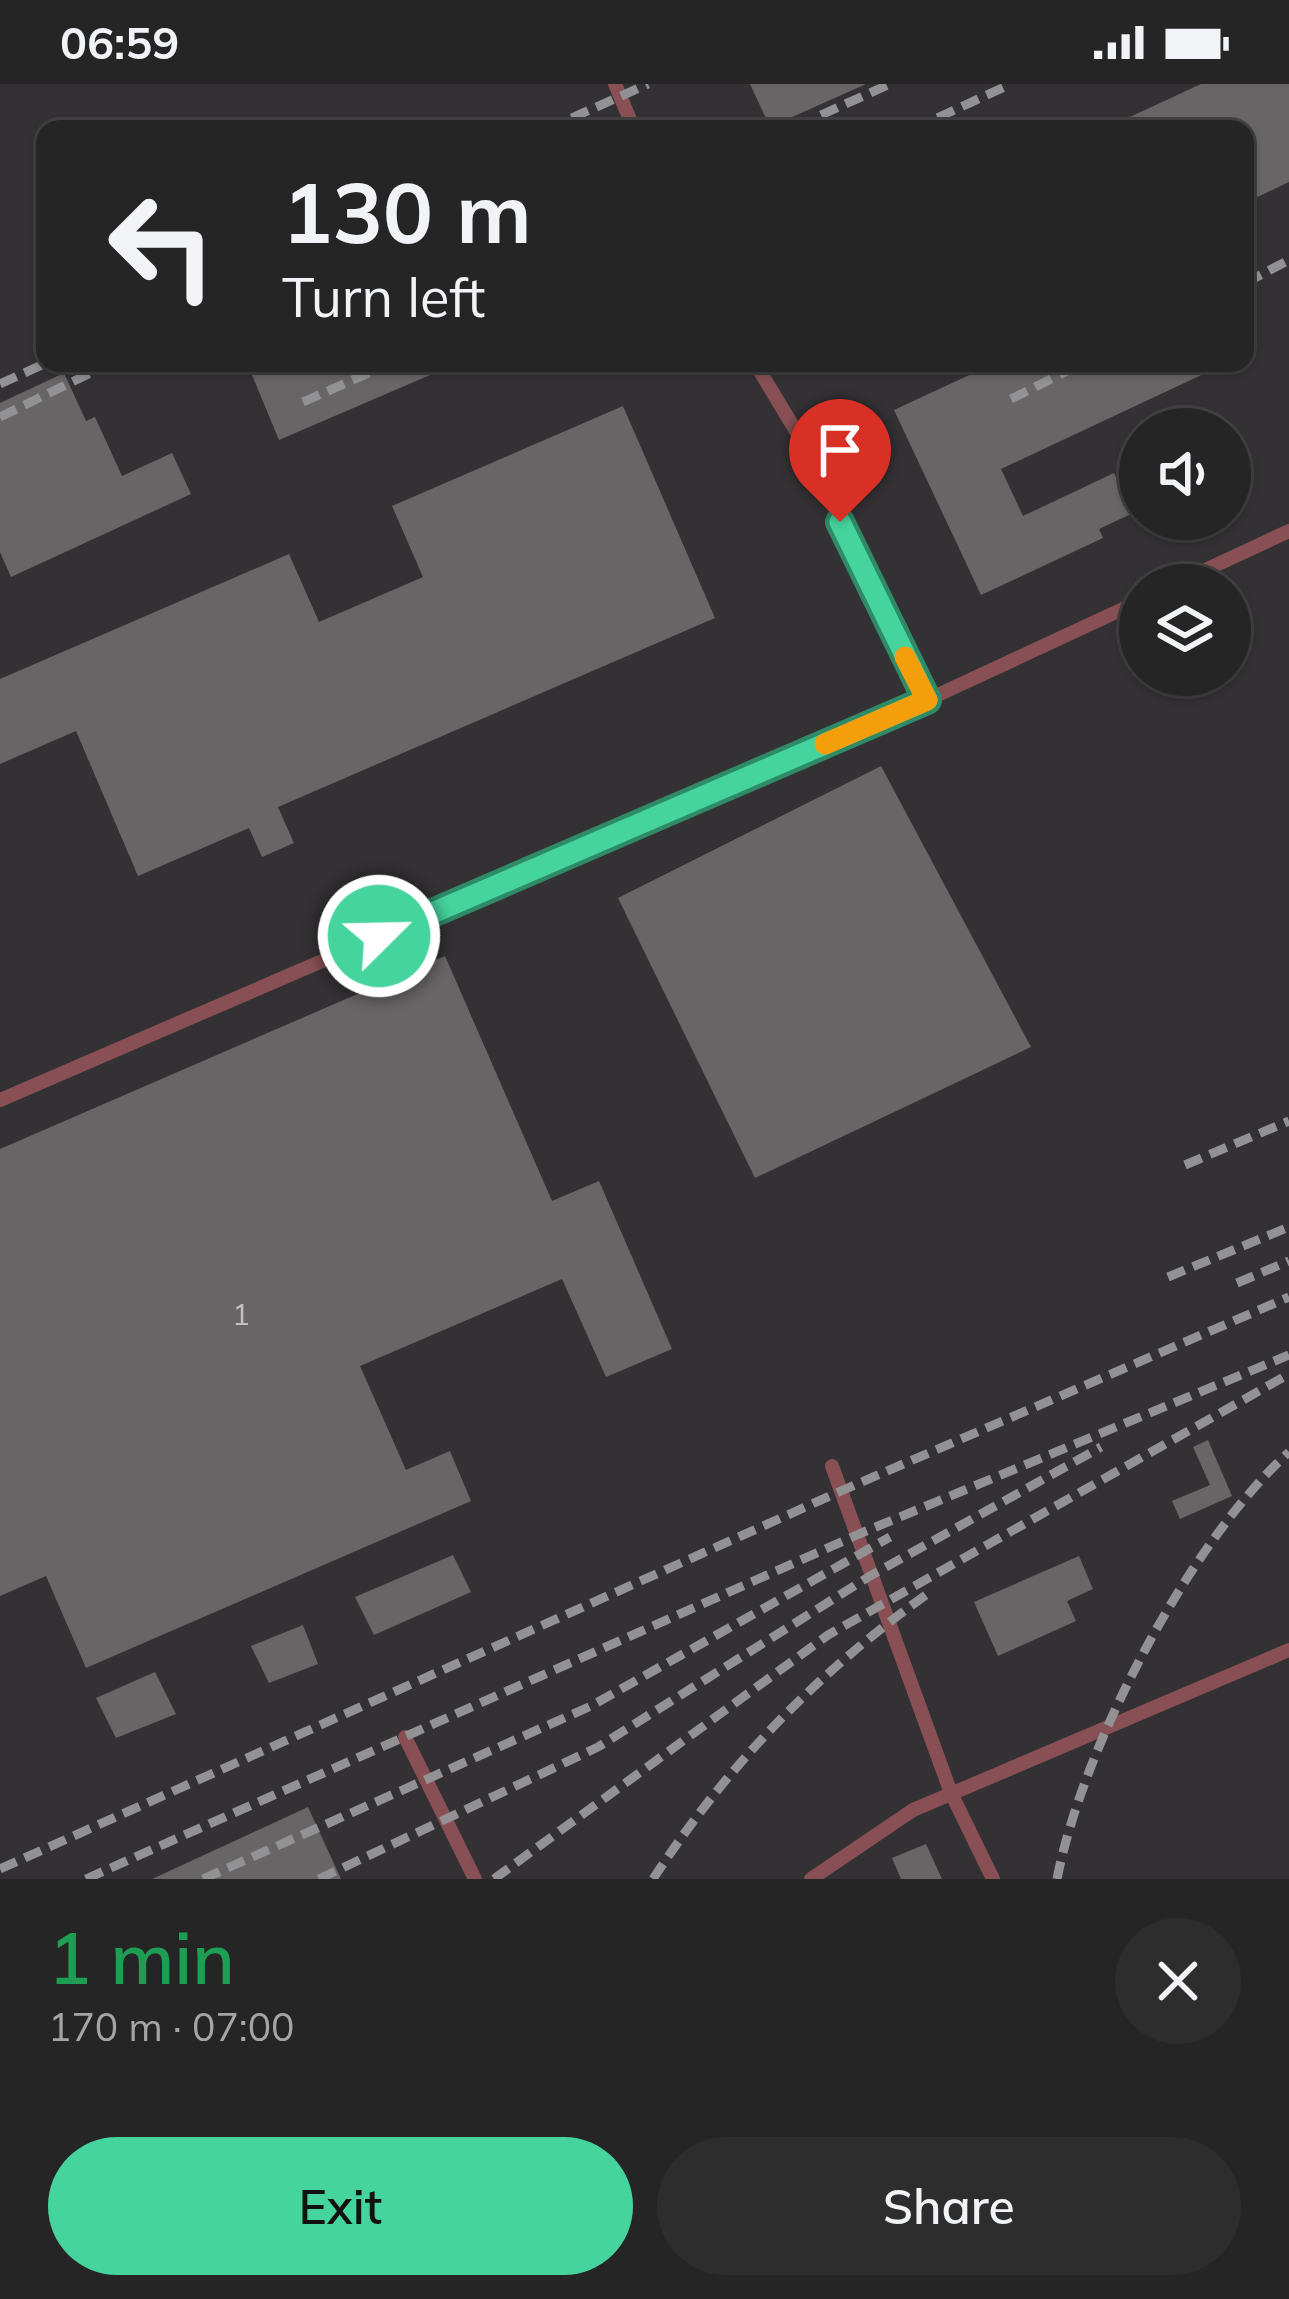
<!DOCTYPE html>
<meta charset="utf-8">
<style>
body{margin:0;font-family:Mulish,sans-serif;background:#2e2d2e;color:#f1f3f6;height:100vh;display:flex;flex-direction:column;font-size:45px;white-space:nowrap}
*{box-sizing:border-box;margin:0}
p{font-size:39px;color:#a4a5a7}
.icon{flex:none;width:66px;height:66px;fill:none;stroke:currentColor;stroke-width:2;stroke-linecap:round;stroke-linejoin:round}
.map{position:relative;height:1795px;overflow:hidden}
.sheet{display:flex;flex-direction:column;background:#262526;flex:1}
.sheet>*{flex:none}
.hud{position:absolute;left:36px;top:36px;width:1218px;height:252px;border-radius:24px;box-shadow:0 3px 9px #0004,0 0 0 3px #424243;background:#262526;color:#f1f3f6;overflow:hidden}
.buttons{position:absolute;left:1119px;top:324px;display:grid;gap:24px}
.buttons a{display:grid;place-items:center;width:132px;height:132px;border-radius:50%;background:#262526;box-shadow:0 3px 9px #0004,0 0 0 3px #424243;font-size:60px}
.pin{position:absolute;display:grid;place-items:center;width:102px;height:102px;color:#fff;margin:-123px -51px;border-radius:50% 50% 50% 0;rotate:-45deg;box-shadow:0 0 12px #0007}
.pin .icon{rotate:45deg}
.me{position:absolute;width:132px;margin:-66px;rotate:67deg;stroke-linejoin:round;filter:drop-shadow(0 0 9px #0008)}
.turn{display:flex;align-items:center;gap:42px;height:252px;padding:0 48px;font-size:54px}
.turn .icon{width:156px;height:156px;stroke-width:2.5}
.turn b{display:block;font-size:84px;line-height:102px}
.round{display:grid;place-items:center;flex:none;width:126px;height:126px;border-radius:63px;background:#2e2d2e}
.overview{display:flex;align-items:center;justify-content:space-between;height:204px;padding:0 48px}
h1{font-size:72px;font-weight:600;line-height:90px;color:#1e9e55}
.action{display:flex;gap:24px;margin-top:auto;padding:24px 48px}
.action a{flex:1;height:138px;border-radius:72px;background:#46d49e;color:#111;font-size:48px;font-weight:600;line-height:138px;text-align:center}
.action a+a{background:#2e2d2e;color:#f1f3f6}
.status{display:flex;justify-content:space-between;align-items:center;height:84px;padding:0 60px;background:#262526;direction:ltr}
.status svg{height:33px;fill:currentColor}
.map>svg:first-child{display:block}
</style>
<div class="status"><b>06:59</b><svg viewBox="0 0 49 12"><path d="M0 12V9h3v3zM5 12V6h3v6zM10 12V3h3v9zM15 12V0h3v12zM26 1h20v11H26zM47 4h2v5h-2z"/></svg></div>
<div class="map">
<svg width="1289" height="1795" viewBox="0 0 1289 1795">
<rect width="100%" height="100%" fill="#333133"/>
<path fill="#686567" d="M 750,0 L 866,0 L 770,43 Z
M 1201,0 L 1289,0 L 1289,98 L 1245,119 L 1245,45 L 1104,45 Z
M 247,279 L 458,279 L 279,356 Z
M 995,279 L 1209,279 L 1212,286 L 1001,385 L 1023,432 L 1114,389 L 1133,429 L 1099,445 L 1103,454 L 981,511 L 894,326 Z
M 64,289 L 86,337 L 95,333 L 122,392 L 172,369 L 191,410 L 11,493 L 0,468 L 0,319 Z
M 623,322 L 715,534 L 278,723 L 294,759 L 262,773 L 249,744 L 138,792 L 76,647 L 0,680 L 0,595 L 289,470 L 319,538 L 423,493 L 392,422 Z
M 881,682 L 1031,963 L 755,1094 L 618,814 Z
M 445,872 L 552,1117 L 599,1097 L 672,1265 L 606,1293 L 562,1195 L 360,1282 L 406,1386 L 450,1367 L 471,1417 L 86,1584 L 46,1492 L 0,1512 L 0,1065 Z
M 1208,1356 L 1232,1412 L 1180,1435 L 1172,1417 L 1210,1401 L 1193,1363 Z
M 453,1471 L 471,1508 L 374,1551 L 355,1513 Z
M 1079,1472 L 1093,1505 L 1067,1517 L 1076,1537 L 998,1572 L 974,1518 Z
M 303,1541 L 318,1580 L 269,1599 L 251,1562 Z
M 155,1588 L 176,1630 L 116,1654 L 96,1614 Z
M 308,1723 L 341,1795 L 152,1795 Z
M 926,1760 L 942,1795 L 901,1795 L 892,1774 Z"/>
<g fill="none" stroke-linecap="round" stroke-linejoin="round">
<path stroke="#885054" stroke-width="14" d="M 615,0 L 634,45
M 755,279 L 808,367 L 927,616
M 1173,501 L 1289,447
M 0,1016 L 927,616 L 1140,517
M 832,1382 L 951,1709 L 993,1795
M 405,1653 L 475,1795
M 811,1795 L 913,1726 L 1289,1566"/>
<path stroke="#929193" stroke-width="9" stroke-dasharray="18 9" stroke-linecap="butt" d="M 821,31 L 890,0
M 547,45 L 648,0
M 913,45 L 1011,0
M 1245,199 L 1289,176
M 0,300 L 46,279
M 1011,315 L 1083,279
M 303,318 L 391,279
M 0,333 L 111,279
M 1185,1081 L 1289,1037
M 1168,1193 L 1289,1143
M 1237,1199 L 1289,1177
M 0,1785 L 841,1407 L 1289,1213
M 86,1795 L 859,1450 L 1289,1271
M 203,1795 L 591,1622 L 890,1453
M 319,1795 L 598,1663 L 870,1492 L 1101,1363
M 494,1795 L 828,1551 L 1289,1290
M 653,1795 C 728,1680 818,1588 930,1508
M 1057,1795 C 1083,1662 1188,1460 1289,1368"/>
</g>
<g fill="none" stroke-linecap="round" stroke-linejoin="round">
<g stroke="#2e8a67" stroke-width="30">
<path id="route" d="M 379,852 L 927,616 L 840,438"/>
</g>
<use href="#route" stroke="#46d49e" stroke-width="21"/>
<path stroke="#f59e0b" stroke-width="21" d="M 825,660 L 927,616 L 905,573"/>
</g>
<g text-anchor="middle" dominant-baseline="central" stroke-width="9" stroke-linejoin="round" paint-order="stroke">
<g font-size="30" fill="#c0bfc1">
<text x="241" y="1230">1</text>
</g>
</g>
</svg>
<div class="buttons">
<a><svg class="icon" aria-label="sound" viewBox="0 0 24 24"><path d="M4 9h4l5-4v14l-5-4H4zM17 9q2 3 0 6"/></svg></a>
<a><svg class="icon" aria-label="layers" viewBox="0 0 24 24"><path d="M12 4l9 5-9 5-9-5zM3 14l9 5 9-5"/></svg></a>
</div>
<div class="pin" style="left:840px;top:438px;background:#d93025"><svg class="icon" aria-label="arrive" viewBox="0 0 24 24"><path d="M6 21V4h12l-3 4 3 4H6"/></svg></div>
<svg class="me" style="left:379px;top:852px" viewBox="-20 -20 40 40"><circle r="17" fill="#46d49e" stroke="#fff" stroke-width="3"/><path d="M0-11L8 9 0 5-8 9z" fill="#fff"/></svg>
<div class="hud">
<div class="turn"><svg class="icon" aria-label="left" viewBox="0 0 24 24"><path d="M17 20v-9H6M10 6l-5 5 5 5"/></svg><div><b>130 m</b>Turn left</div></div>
</div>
</div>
<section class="sheet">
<div class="overview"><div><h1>1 min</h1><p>170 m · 07:00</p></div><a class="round"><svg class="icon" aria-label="close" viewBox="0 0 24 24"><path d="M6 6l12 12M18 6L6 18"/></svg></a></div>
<div class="action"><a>Exit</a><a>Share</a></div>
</section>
